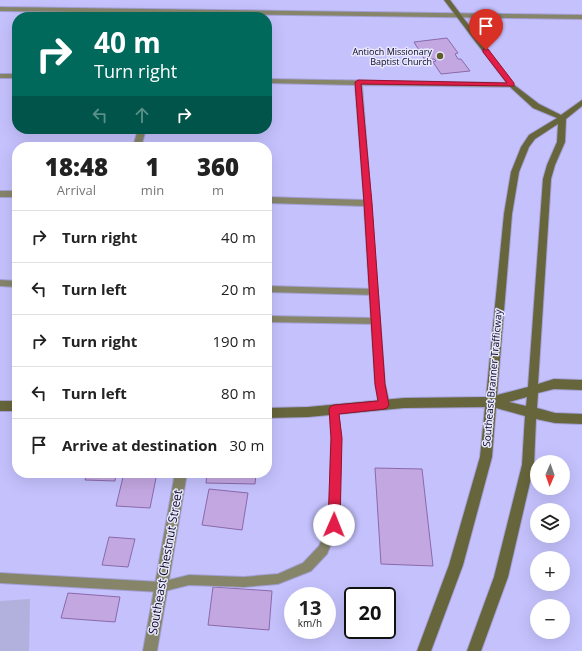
<!DOCTYPE html>
<meta charset="utf-8">
<style>
body{margin:0;font-family:"Open Sans",sans-serif;background:#f2f2f2;color:#222;height:100vh;display:flex;flex-direction:column;font-size:15px;white-space:nowrap}
*{box-sizing:border-box;margin:0}
p{font-size:13px;color:#767676}
.icon{flex:none;width:22px;height:22px;fill:none;stroke:currentColor;stroke-width:2;stroke-linecap:round;stroke-linejoin:round}
.map{position:relative;flex:1;overflow:hidden}
.details{position:absolute;left:12px;top:142px;width:260px;height:336px;display:flex;flex-direction:column;background:#fff;border-radius:16px;box-shadow:0 4px 16px #0002}
.details>*{flex:none}
.top-card{position:absolute;left:12px;top:12px;width:260px;height:122px;border-radius:16px;box-shadow:0 4px 16px #0002;background:#00695c;color:#fff;overflow:hidden}
.needle{width:26px;rotate:182deg}
.buttons{position:absolute;left:530px;top:455px;display:grid;gap:8px}
.buttons a{display:grid;place-items:center;width:40px;height:40px;border-radius:50%;background:#fff;box-shadow:0 4px 16px #0002;font-size:20px}
.speed{position:absolute;left:284px;top:587px;display:flex;gap:8px;font-size:20px;font-weight:700;text-align:center}
.speed>*{display:grid;place-content:center;width:52px;height:52px;border-radius:50%;background:#fff;box-shadow:0 4px 16px #0002;line-height:1}
.speed small{font-size:10px;font-weight:400}
.speed .limit{border:2px solid #111;border-radius:6px;background:#fff;color:#111}
.pin{position:absolute;display:grid;place-items:center;width:34px;height:34px;color:#fff;margin:-41px -17px;border-radius:50% 50% 50% 0;rotate:-45deg;box-shadow:0 0 4px #0007}
.pin .icon{rotate:45deg}
.me{position:absolute;width:44px;margin:-22px;rotate:1deg;stroke-linejoin:round;filter:drop-shadow(0 0 3px #0008)}
.turn{display:flex;align-items:center;gap:14px;height:84px;padding:0 16px;font-size:18px}
.turn .icon{width:52px;height:52px;stroke-width:2.5}
.turn b{display:block;font-size:28px;line-height:34px}
.lanes{display:flex;align-items:center;height:38px;padding:0 16px;background:#0003;justify-content:center;gap:20px;direction:ltr}
.lanes .off{opacity:.35}
.eta{display:flex;justify-content:space-evenly;align-items:center;height:68px;text-align:center}
.eta b{font-size:24px;font-weight:800;line-height:28px}
ul{padding:0;list-style:none}
li{display:flex;align-items:center;gap:12px;height:52px;padding:0 16px;border-top:1px solid #e0e0e0}
li div{flex:1}
li b{display:block;font-size:15px}
li em{font-style:normal}
.map>svg:first-child{display:block}
</style>
<div class="map">
<svg width="582" height="651" viewBox="0 0 582 651">
<rect width="100%" height="100%" fill="#c4c1fd"/>
<path fill="#b2b0dc" d="M 30,599 L 29,651 L 0,651 L 0,601 Z"/>
<path fill="#c3a7e1" stroke="#8a69aa" d="M 447,38 L 458,53 L 455,54 L 458,59 L 461,59 L 470,71 L 441,74 L 433,62 L 436,61 L 434,59 L 425,60 L 414,42 Z
M 375,468 L 422,469 L 433,566 L 381,564 Z
M 87,473 L 116,473 L 115,481 L 85,480 Z
M 124,473 L 157,473 L 150,508 L 116,506 Z
M 207,473 L 256,473 L 255,484 L 206,483 Z
M 209,489 L 248,493 L 242,530 L 202,525 Z
M 109,537 L 135,539 L 128,567 L 102,565 Z
M 213,587 L 272,591 L 269,630 L 208,625 Z
M 68,593 L 120,597 L 115,622 L 61,618 Z"/>
<g fill="none" stroke-linecap="round" stroke-linejoin="round">
<g stroke="#a3a0d5" stroke-width="2">
<path id="lane" d="M 0,280 L 17,281 L 17,287 L 0,286 Z
M 267,286 L 374,289 L 378,292 L 374,295 L 267,292 Z
M 267,316 L 376,318 L 379,319 L 380,321 L 379,323 L 376,324 L 267,322 Z
M 334,405 L 337,406 L 338,409 L 341,438 L 339,525 L 327,554 L 311,571 L 278,584 L 244,587 L 189,585 L 161,592 L 0,583 L 0,573 L 161,582 L 189,575 L 244,577 L 278,574 L 303,563 L 319,546 L 329,525 L 331,438 L 330,409 L 331,406 Z"/>
</g>
<g stroke="#a3a0d5" stroke-width="2">
<path id="street" d="M 0,7 L 582,15 L 582,19 L 0,11 Z
M 0,74 L 17,74 L 17,78 L 0,78 Z
M 267,79 L 511,83 L 514,85 L 511,87 L 362,85 L 385,384 L 390,405 L 388,409 L 384,410 L 380,409 L 375,384 L 364,206 L 267,203 L 267,197 L 364,200 L 355,85 L 267,83 Z
M 138,129 L 146,129 L 141,147 L 133,147 Z
M 0,191 L 17,191 L 17,197 L 0,197 Z
M 175,473 L 187,473 L 157,651 L 143,651 Z"/>
</g>
<g stroke="#a3a0d5" stroke-width="2">
<path id="secondary" d="M 444,0 L 450,0 L 513,84 L 539,104 L 561,115 L 582,100 L 582,106 L 566,119 L 565,142 L 555,165 L 551,179 L 538,384 L 554,379 L 582,380 L 582,390 L 554,389 L 538,393 L 537,408 L 555,413 L 582,414 L 582,424 L 555,423 L 536,419 L 534,465 L 508,577 L 481,651 L 467,651 L 494,577 L 522,465 L 525,416 L 496,408 L 492,457 L 463,565 L 431,651 L 417,651 L 449,565 L 480,457 L 485,407 L 404,408 L 308,417 L 267,418 L 267,408 L 308,407 L 404,398 L 486,397 L 504,214 L 511,172 L 521,147 L 529,135 L 557,118 L 533,108 L 509,86 ZM 558,124 L 557,142 L 547,165 L 543,179 L 528,387 L 497,395 L 512,214 L 519,172 L 529,147 L 535,139 ZM 527,397 L 526,406 L 509,402 Z
M 0,401 L 17,401 L 17,411 L 0,411 Z"/>
</g>
<use href="#lane" fill="#86856a" fill-rule="evenodd"/>
<use href="#street" fill="#86856a" fill-rule="evenodd"/>
<use href="#secondary" fill="#66653c" fill-rule="evenodd"/>
</g>
<path fill="#e11d48" stroke="#92132f" d="M 483,49 L 488,49 L 514,83 L 514,86 L 361,84 L 372,203 L 385,384 L 389,405 L 387,408 L 384,409 L 339,414 L 342,438 L 340,525 L 338,529 L 334,531 L 330,529 L 328,525 L 331,438 L 329,409 L 331,406 L 334,405 L 378,401 L 375,384 L 364,203 L 355,82 L 358,80 L 507,83 L 483,52 Z"/>
<circle fill="#5e5c28" stroke="#e7e7fe" stroke-width="1.5" cx="440" cy="56" r="4"/>
<g text-anchor="middle" dominant-baseline="central" stroke-width="3" stroke-linejoin="round" paint-order="stroke">
<g font-size="9" fill="#0b0721" stroke="#e7e7fe" text-anchor="end">
<text x="432" y="51">Antioch Missionary<tspan x="432" dy="10">Baptist Church</tspan></text>
</g>
<g font-size="10" fill="#0b0721" stroke="#e7e7fe">
<text transform="translate(492 378) rotate(-85)">Southeast Branner Trafficway</text>
</g>
<g font-size="12" fill="#0b0721" stroke="#e7e7fe">
<text transform="translate(165 562) rotate(-80)">Southeast Chestnut Street</text>
</g>
</g>
</svg>
<div class="buttons">
<a><svg class="needle" viewBox="-14 -14 28 28"><path d="M0-13l5 13h-10z" fill="#e53935"/><path d="M0 13l5-13h-10z" fill="#767676"/></svg></a>
<a><svg class="icon" aria-label="layers" viewBox="0 0 24 24"><path d="M12 4l9 5-9 5-9-5zM3 14l9 5 9-5"/></svg></a>
<a>+</a>
<a>−</a>
</div>
<div class="speed"><div>13<small>km/h</small></div><div class="limit">20</div></div>
<div class="pin" style="left:486px;top:50px;background:#d93025"><svg class="icon" aria-label="arrive" viewBox="0 0 24 24"><path d="M6 21V4h12l-3 4 3 4H6"/></svg></div>
<svg class="me" style="left:334px;top:525px" viewBox="-20 -20 40 40"><circle r="19" fill="#fff"/><path d="M0-13L10 11 0 6-10 11z" fill="#e11d48"/></svg>
<div class="top-card">
<div class="turn"><svg class="icon" aria-label="right" viewBox="0 0 24 24"><path d="M7 20v-9h11M14 6l5 5-5 5"/></svg><div><b>40 m</b>Turn right</div></div>
<div class="lanes"><svg class="icon off" aria-label="left" viewBox="0 0 24 24"><path d="M17 20v-9H6M10 6l-5 5 5 5"/></svg><svg class="icon off" aria-label="ahead" viewBox="0 0 24 24"><path d="M12 20V5M6 11l6-6 6 6"/></svg><svg class="icon" aria-label="right" viewBox="0 0 24 24"><path d="M7 20v-9h11M14 6l5 5-5 5"/></svg></div>
</div>
<section class="details">
<div class="eta">
<div><b>18:48</b><p>Arrival</p></div>
<div><b>1</b><p>min</p></div>
<div><b>360</b><p>m</p></div>
</div>
<ul>
<li><svg class="icon" aria-label="right" viewBox="0 0 24 24"><path d="M7 20v-9h11M14 6l5 5-5 5"/></svg><div><b>Turn right</b></div><em>40 m</em></li>
<li><svg class="icon" aria-label="left" viewBox="0 0 24 24"><path d="M17 20v-9H6M10 6l-5 5 5 5"/></svg><div><b>Turn left</b></div><em>20 m</em></li>
<li><svg class="icon" aria-label="right" viewBox="0 0 24 24"><path d="M7 20v-9h11M14 6l5 5-5 5"/></svg><div><b>Turn right</b></div><em>190 m</em></li>
<li><svg class="icon" aria-label="left" viewBox="0 0 24 24"><path d="M17 20v-9H6M10 6l-5 5 5 5"/></svg><div><b>Turn left</b></div><em>80 m</em></li>
<li><svg class="icon" aria-label="arrive" viewBox="0 0 24 24"><path d="M6 21V4h12l-3 4 3 4H6"/></svg><div><b>Arrive at destination</b></div><em>30 m</em></li>
</ul>
</section>
</div>
